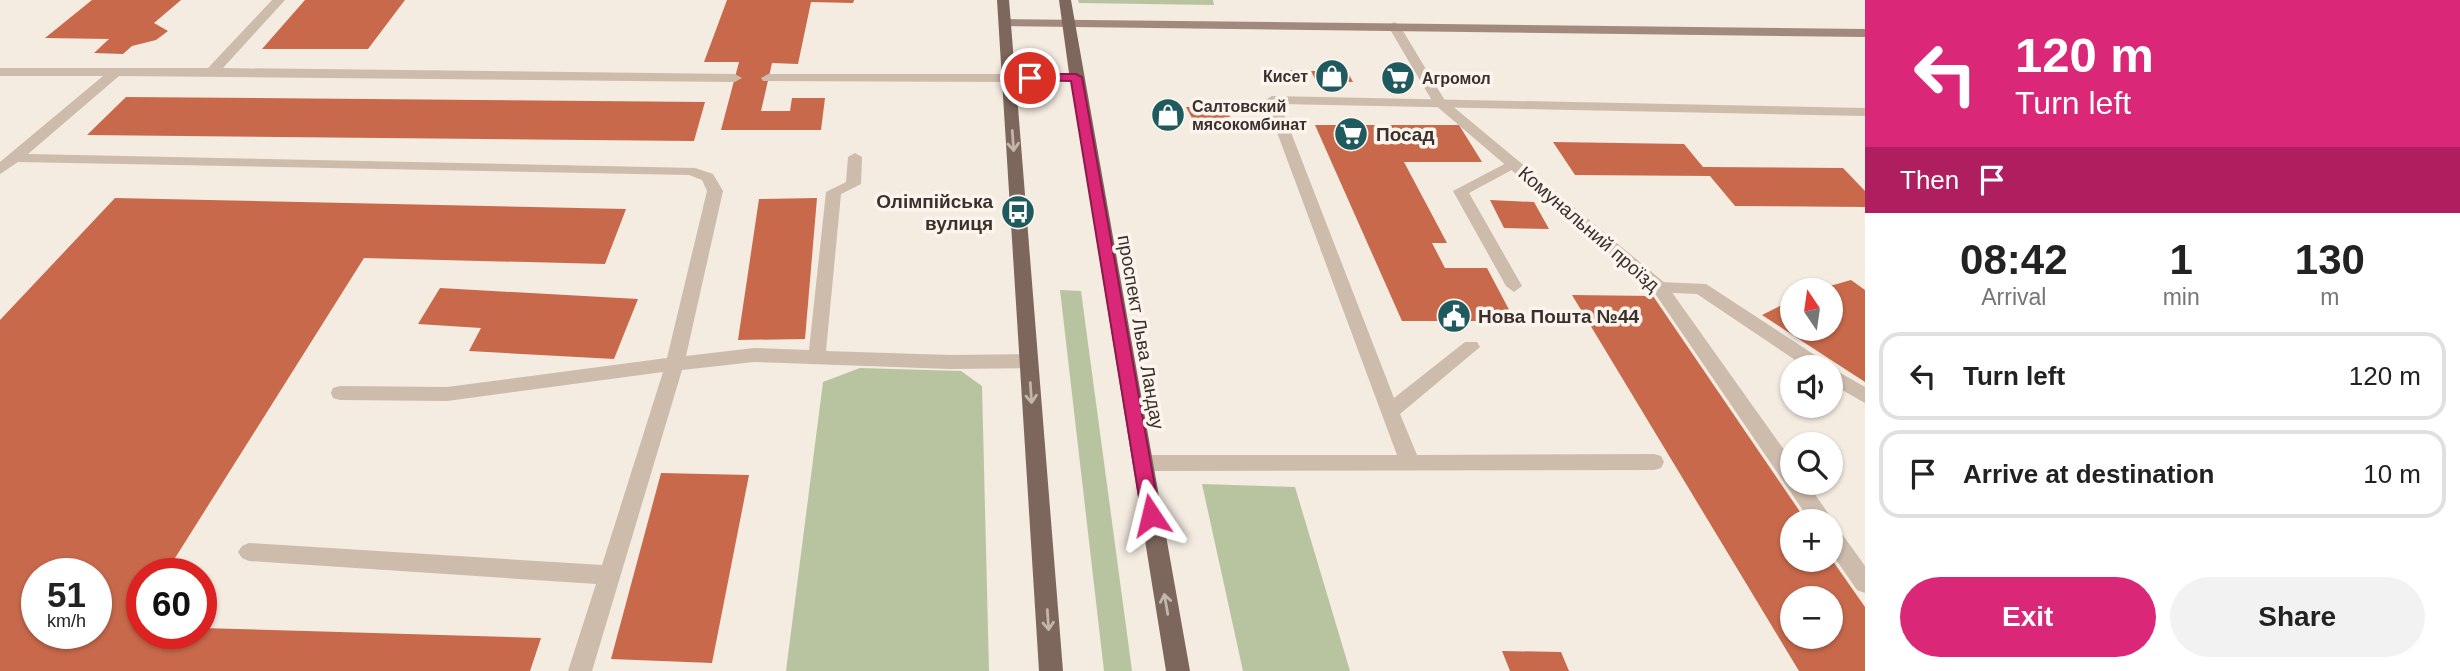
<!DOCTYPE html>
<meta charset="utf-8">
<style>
body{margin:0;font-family:Arial,sans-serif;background:#f2f2f2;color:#222;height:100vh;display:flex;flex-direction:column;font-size:26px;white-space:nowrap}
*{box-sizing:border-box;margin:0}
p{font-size:23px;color:#767676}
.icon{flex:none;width:38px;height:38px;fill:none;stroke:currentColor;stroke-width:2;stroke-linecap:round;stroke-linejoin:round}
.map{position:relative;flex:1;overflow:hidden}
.drawer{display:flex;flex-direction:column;background:#fff;width:595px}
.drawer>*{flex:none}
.guide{background:#db2777;color:#fff;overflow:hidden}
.needle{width:46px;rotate:347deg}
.fabs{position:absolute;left:1780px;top:278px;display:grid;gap:14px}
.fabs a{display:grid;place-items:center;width:63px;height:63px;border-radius:50%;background:#fff;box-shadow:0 2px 5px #0004;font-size:35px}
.speed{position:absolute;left:21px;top:558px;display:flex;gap:14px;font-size:35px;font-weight:700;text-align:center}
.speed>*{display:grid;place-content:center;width:91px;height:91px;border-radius:50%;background:#fff;box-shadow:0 2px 5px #0004;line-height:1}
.speed small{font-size:18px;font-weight:400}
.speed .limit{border:10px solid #d22;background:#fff;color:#111}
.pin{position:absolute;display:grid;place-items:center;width:60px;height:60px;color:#fff;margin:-30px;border:4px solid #fff;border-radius:50%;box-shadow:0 2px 7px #0007}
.me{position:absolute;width:77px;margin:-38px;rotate:350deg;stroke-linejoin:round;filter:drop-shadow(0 0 5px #0008)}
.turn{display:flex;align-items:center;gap:24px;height:147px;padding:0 35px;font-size:32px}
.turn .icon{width:91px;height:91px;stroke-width:2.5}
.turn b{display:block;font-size:49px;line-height:60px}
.then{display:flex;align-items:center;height:66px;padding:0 35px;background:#0003;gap:14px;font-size:26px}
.eta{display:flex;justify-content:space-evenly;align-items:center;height:119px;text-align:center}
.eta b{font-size:42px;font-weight:800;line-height:49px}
.cta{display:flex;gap:14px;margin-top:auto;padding:14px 35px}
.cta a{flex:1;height:80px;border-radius:42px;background:#db2777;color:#fff;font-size:28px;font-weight:800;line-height:80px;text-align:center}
.cta a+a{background:#f2f2f2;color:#222}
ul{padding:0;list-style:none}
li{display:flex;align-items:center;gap:21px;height:88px;margin:0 14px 10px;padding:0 21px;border:4px solid #e0e0e0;border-radius:21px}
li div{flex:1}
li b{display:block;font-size:26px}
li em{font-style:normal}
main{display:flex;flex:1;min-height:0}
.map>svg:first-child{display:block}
</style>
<main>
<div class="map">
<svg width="1865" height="671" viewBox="0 0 1865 671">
<rect width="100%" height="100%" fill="#f4ebe1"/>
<path fill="#b8c4a0" d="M 1078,0 L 1213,0 L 1214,5 L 1079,3 Z
M 1060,290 L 1081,291 L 1132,671 L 1104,671 Z
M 860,368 L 961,371 L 982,386 L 989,671 L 786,671 L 823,382 Z
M 1202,484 L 1295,487 L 1350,671 L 1243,671 Z"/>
<path fill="#c8694b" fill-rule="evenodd" d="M 92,0 L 181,0 L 154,23 L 168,31 L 156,40 L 132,46 L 123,54 L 94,53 L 109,39 L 45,38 Z
M 305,0 L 405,0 L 368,49 L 262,49 Z
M 727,0 L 854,0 L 853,3 L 811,2 L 798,64 L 772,63 L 761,111 L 790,111 L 792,98 L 825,98 L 821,130 L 721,130 L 739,62 L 704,62 Z
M 1264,70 L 1292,70 L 1297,83 L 1269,82 Z
M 1311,71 L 1347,71 L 1353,82 L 1316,81 Z
M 1388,74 L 1404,74 L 1408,82 L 1392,82 Z
M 126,97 L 705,102 L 694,141 L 87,135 Z
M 1224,105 L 1230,117 L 1193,120 L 1186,107 Z
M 1179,109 L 1185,120 L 1156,122 L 1152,111 Z
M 1315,125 L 1459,125 L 1482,162 L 1404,162 L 1447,243 L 1432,243 L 1445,268 L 1487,268 L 1515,321 L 1402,321 Z
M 1553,142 L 1684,144 L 1703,167 L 1843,168 L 1865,191 L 1865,207 L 1735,206 L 1710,176 L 1575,175 Z
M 115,198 L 626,209 L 605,264 L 364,258 L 165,574 L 142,574 L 142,611 L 133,626 L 142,626 L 142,634 L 201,634 L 201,628 L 541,638 L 530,671 L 0,671 L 0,320 ZM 37,574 L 96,574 L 96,634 L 37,634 Z
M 817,198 L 805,339 L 738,340 L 759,199 Z
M 1490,200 L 1534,202 L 1549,229 L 1504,228 Z
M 1851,280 L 1865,290 L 1865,382 L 1762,315 L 1792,300 L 1792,329 L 1830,329 L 1830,290 L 1816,290 Z
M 440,288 L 638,299 L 614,359 L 469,351 L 481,328 L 418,324 Z
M 1572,295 L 1653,296 L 1807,522 L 1792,522 L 1792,560 L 1830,560 L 1830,557 L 1865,607 L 1865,671 L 1799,671 ZM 1792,598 L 1830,598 L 1830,637 L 1792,637 Z
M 661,473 L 749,475 L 712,663 L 611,659 Z
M 1502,651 L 1561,652 L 1569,671 L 1510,671 Z"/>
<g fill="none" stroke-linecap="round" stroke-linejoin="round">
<path fill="#cdbbac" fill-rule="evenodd" d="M 272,0 L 285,0 L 223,68 L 735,74 L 742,78 L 735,82 L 119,76 L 28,154 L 695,168 L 713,174 L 723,191 L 686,356 L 754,348 L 809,350 L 826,192 L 846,182 L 848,157 L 855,153 L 862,157 L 861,184 L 841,194 L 826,351 L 950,355 L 1029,354 L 1035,356 L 1038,361 L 1035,366 L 1029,368 L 950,369 L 754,362 L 682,370 L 592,671 L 568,671 L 596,584 L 249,561 L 242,558 L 238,552 L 242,546 L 249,543 L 602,565 L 663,372 L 447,401 L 340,400 L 333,398 L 331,393 L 333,388 L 340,386 L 447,387 L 667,358 L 707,191 L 702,180 L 689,175 L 18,162 L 0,174 L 0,162 L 103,76 L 0,76 L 0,68 L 208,68 Z
M 768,74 L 1007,74 L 1014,78 L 1007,82 L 763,81 L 761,78 Z
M 1272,96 L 1865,108 L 1865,116 L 1280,104 L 1394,398 L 1465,342 L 1477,342 L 1480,347 L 1400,414 L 1417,455 L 1654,454 L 1661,456 L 1664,462 L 1661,468 L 1654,470 L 1142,471 L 1135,469 L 1132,463 L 1135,457 L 1142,455 L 1397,455 L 1265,100 Z
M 1514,159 L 1521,163 L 1519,166 L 1469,193 L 1522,286 L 1514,292 L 1506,286 L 1453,191 Z
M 1660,282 L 1706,284 L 1827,363 L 1830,367 L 1865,387 L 1865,403 L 1830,383 L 1830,368 L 1807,368 L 1697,294 L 1654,292 L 1652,288 L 1654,284 Z"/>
<path fill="#cdbbac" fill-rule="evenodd" d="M 1394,22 L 1400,26 L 1444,99 L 1666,284 L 1792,461 L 1792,483 L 1807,483 L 1830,516 L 1832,525 L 1837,527 L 1865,566 L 1865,593 L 1857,590 L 1830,551 L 1830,522 L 1811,522 L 1654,292 L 1434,104 L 1388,26 Z"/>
<path fill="#a18a7d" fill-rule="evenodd" d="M 1005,19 L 1865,29 L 1865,37 L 1001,26 L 999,23 Z"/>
<path fill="#7d675c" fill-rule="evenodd" d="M 997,0 L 1009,0 L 1015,74 L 1069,73 L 1059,0 L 1071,0 L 1190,671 L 1166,671 L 1071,81 L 1016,82 L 1063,671 L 1039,671 Z"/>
</g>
<defs><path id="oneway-shaft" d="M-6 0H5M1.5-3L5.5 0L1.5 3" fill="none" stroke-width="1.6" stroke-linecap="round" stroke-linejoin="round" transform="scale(1.75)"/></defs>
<g stroke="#c2b5ac">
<use href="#oneway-shaft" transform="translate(1013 141) rotate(86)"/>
<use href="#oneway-shaft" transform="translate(1031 393) rotate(86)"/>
<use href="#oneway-shaft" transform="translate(1166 604) rotate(-100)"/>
<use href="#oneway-shaft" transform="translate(1048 620) rotate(86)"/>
</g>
<path fill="#db2777" stroke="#8e194d" stroke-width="2" d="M 1030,74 L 1076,74 L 1082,77 L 1160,515 L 1158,520 L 1151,522 L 1145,520 L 1142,515 L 1071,81 L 1026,80 L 1024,78 Z"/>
<defs>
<g id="shop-disc" transform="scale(1.75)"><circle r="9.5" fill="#1f5a5e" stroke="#fbf5ee"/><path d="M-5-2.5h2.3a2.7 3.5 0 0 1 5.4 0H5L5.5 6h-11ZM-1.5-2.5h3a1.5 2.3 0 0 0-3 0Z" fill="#fff"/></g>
<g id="supermarket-disc" transform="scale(1.75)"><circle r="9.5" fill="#1f5a5e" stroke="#fbf5ee"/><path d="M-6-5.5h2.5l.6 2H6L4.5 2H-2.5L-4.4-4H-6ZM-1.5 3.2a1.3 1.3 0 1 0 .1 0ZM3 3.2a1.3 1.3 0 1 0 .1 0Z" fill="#fff"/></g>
<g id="bus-disc" transform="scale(1.75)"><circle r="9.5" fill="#1f5a5e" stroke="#fbf5ee"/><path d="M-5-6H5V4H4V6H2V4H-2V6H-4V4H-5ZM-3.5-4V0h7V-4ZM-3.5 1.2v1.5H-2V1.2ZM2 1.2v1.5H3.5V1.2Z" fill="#fff"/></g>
<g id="civic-disc" transform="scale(1.75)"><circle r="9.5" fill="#1f5a5e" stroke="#fbf5ee"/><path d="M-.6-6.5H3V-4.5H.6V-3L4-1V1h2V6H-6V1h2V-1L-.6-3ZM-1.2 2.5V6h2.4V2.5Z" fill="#fff"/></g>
</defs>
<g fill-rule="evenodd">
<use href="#shop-disc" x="1332" y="76"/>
<use href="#supermarket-disc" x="1398" y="78"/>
<use href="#shop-disc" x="1168" y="115"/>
<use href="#supermarket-disc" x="1351" y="134"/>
<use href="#bus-disc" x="1018" y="212"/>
<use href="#civic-disc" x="1454" y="316"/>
</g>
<g text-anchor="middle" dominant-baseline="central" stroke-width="7" stroke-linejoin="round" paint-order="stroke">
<g font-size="16" font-weight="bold" fill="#3b302b" stroke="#fbf5ee" text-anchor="start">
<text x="1308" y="76" text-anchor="end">Кисет</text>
<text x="1422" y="78">Агромол</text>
<text x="1192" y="106">Салтовский<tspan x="1192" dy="18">мясокомбинат</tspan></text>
</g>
<g font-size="19" font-weight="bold" fill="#3b302b" stroke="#fbf5ee" text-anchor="start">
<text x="1376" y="134">Посад</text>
<text x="993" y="201" text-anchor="end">Олімпійська<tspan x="993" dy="22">вулиця</tspan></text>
<text x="1478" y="316">Нова Пошта №44</text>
</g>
<g font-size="19" fill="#3b302b" stroke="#fbf5ee">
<text transform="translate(1589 229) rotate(41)">Комунальний проїзд</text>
<text transform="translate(1141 332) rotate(80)">проспект Льва Ландау</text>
</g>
</g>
</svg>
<div class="fabs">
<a><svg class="needle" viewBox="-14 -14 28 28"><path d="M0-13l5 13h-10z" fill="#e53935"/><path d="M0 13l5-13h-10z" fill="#767676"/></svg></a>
<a><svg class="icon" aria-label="sound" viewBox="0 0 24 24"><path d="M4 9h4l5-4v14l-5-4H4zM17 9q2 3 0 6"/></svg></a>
<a><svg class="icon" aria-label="search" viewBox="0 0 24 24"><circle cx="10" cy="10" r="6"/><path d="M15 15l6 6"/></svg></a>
<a>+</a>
<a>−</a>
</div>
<div class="speed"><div>51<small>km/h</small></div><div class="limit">60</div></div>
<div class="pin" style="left:1030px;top:78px;background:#d93025"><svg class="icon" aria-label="arrive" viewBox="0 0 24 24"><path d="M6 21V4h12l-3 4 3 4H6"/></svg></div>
<svg class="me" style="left:1151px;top:515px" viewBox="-20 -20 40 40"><path d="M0-17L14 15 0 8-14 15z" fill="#db2777" stroke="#fff" stroke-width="4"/></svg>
</div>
<section class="drawer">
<div class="guide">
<div class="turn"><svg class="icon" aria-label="left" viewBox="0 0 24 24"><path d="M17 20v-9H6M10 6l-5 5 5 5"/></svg><div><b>120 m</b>Turn left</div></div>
<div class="then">Then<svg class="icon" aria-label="arrive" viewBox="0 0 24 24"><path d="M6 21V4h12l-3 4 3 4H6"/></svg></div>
</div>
<div class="eta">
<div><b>08:42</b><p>Arrival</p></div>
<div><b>1</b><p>min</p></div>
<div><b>130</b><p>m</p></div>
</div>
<ul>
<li><svg class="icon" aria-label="left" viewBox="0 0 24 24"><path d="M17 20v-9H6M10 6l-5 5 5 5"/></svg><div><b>Turn left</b></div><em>120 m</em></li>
<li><svg class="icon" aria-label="arrive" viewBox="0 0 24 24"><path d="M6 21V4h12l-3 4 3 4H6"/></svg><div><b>Arrive at destination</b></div><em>10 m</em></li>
</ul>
<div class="cta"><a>Exit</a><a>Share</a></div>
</section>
</main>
